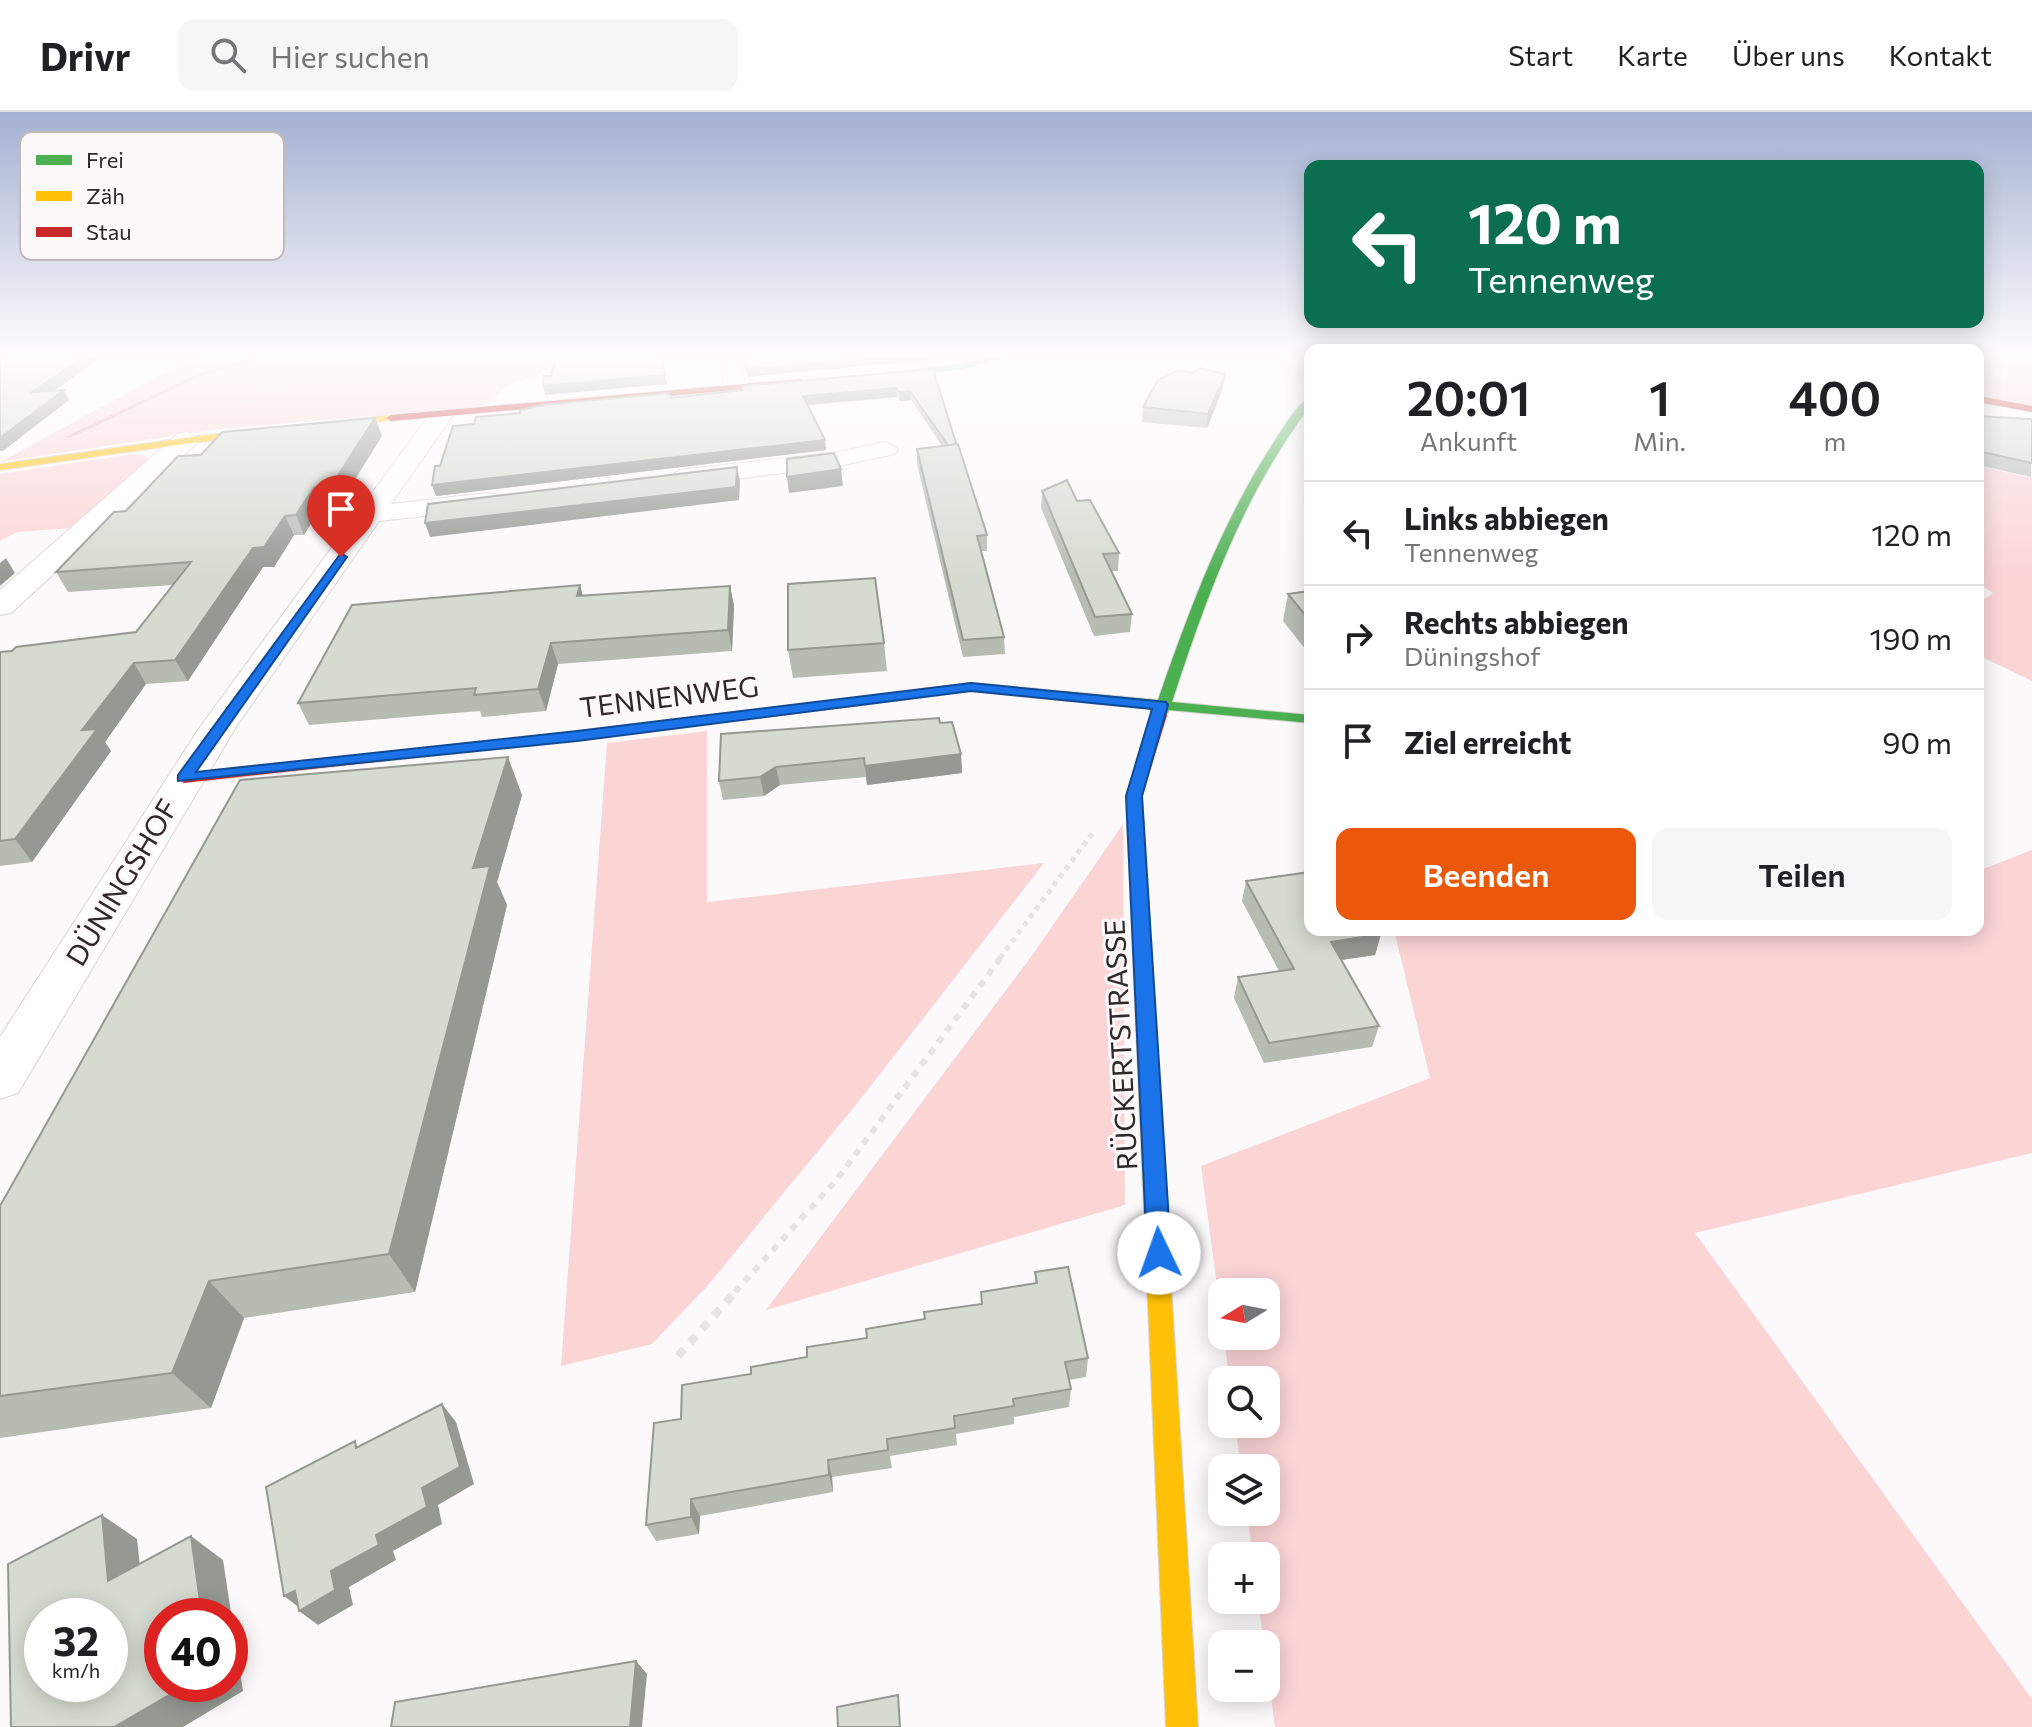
<!DOCTYPE html>
<html lang="de">
<meta charset="utf-8">
<style>
body{margin:0;font-family:Commissioner,sans-serif;background:#f6f6f6;color:#202124;height:100vh;display:flex;flex-direction:column;font-size:30px;white-space:nowrap}
*{box-sizing:border-box;margin:0}
p{font-size:26px;color:#757577}
.icon{flex:none;width:44px;height:44px;fill:none;stroke:currentColor;stroke-width:2;stroke-linecap:round;stroke-linejoin:round}
.map{position:relative;flex:1;overflow:hidden}
.drawer{position:absolute;left:1304px;top:232px;width:680px;height:592px;display:flex;flex-direction:column;background:#fff;border-radius:16px;box-shadow:0 4px 20px #0003}
.drawer>*{flex:none}
.hud{position:absolute;left:1304px;top:48px;width:680px;height:168px;border-radius:16px;box-shadow:0 4px 20px #0003;background:#0b6e4f;color:#fff;overflow:hidden}
.needle{width:52px;rotate:260deg}
.controls{position:absolute;left:1208px;top:1166px;display:grid;gap:16px}
.controls a{display:grid;place-items:center;width:72px;height:72px;border-radius:16px;background:#fff;box-shadow:0 4px 20px #0003;font-size:40px}
.speed{position:absolute;left:24px;top:1486px;display:flex;gap:16px;font-size:40px;font-weight:700;text-align:center}
.speed>*{display:grid;place-content:center;width:104px;height:104px;border-radius:50%;background:#fff;box-shadow:0 4px 20px #0003;line-height:1}
.speed small{font-size:20px;font-weight:400}
.speed .limit{border:12px solid #d22;background:#fff;color:#111}
.pin{position:absolute;display:grid;place-items:center;width:68px;height:68px;color:#fff;margin:-82px -34px;border-radius:50% 50% 50% 0;rotate:-45deg;box-shadow:0 0 8px #0007}
.pin .icon{rotate:45deg}
.me{position:absolute;width:88px;margin:-44px;rotate:357deg;stroke-linejoin:round;filter:drop-shadow(0 0 6px #0008)}
.turn{display:flex;align-items:center;gap:28px;height:168px;padding:0 32px;font-size:36px}
.turn .icon{width:104px;height:104px;stroke-width:2.5}
.turn b{display:block;font-size:56px;line-height:68px}
.eta{display:flex;justify-content:space-evenly;align-items:center;height:136px;text-align:center}
.eta b{font-size:48px;font-weight:600;line-height:56px}
.primary-button{display:flex;gap:16px;margin-top:auto;padding:16px 32px}
.primary-button a{flex:1;height:92px;border-radius:16px;background:#ea580c;color:#fff;font-size:32px;font-weight:600;line-height:92px;text-align:center}
.primary-button a+a{background:#f6f6f6;color:#202124}
ul{padding:0;list-style:none}
li{display:flex;align-items:center;gap:24px;height:104px;padding:0 32px;border-top:2px solid #e0e0e0}
li div{flex:1}
li b{display:block;font-size:30px}
li em{font-style:normal}
header{display:flex;align-items:center;gap:48px;box-sizing:border-box;height:112px;padding:0 40px;background:#fff;border-bottom:2px solid #e0e0e0}
header strong{font-size:38px}
nav{display:flex;gap:44px;margin-inline-start:auto;font-size:28px}
.search{width:560px;height:72px;background:#f6f6f6;display:flex;align-items:center;gap:20px;box-sizing:border-box;padding:0 28px;border-radius:16px;color:#757577;font-size:30px}
.map>svg:first-child{display:block}
</style>
<header>
<strong>Drivr</strong>
<div class="search"><svg class="icon" aria-label="search" viewBox="0 0 24 24"><circle cx="10" cy="10" r="6"/><path d="M15 15l6 6"/></svg>Hier suchen</div>
<nav><a>Start</a><a>Karte</a><a>Über uns</a><a>Kontakt</a></nav>
</header>
<div class="map">
<svg width="2032" height="1615" viewBox="0 0 2032 1615">
<rect width="100%" height="100%" fill="#fcf9fa"/>
<path fill="#fbd4d6" d="M 200,242 L 555,242 L 541,262 L 508,273 L 485,294 L 218,317 L 0,350 Z
M 1978,242 L 2032,242 L 2032,295 L 1978,285 Z
M 133,342 L 146,344 L 148,349 L 72,416 L 17,420 L 0,429 L 0,362 Z
M 1978,354 L 2032,366 L 2032,569 L 1978,543 L 1978,491 L 1993,481 L 1978,471 Z
M 707,619 L 707,790 L 1044,751 L 859,989 L 709,1172 L 652,1232 L 561,1254 L 607,631 Z
M 1123,712 L 1125,1093 L 766,1198 L 1031,845 Z
M 2032,738 L 2032,1041 L 1695,1121 L 2032,1587 L 2032,1615 L 1275,1615 L 1258,1488 L 1266,1488 L 1266,1444 L 1253,1444 L 1247,1400 L 1266,1400 L 1266,1356 L 1241,1356 L 1235,1312 L 1266,1312 L 1266,1268 L 1229,1268 L 1224,1224 L 1266,1224 L 1266,1180 L 1222,1180 L 1222,1211 L 1201,1054 L 1430,966 L 1394,818 L 1978,818 L 1978,759 Z"/>
<g fill="none" stroke-linecap="round" stroke-linejoin="round">
<path fill="#e0acb0" fill-rule="evenodd" d="M 265,242 L 275,242 L 201,264 L 70,326 L 65,325 L 197,262 Z"/>
<g stroke="#d9d4d5" stroke-width="2">
<path id="street" d="M 721,242 L 741,242 L 745,276 L 742,281 L 734,283 L 723,276 Z
M 441,296 L 453,303 L 391,392 L 488,381 L 497,383 L 501,389 L 497,395 L 488,397 L 379,409 L 236,615 L 18,981 L 0,987 L 0,925 L 200,615 L 433,298 Z
M 187,320 L 199,327 L 196,332 L 11,501 L 0,503 L 0,478 L 178,322 Z
M 886,330 L 898,337 L 895,342 L 838,354 L 680,374 L 667,366 L 680,358 L 838,340 Z"/>
</g>
<g stroke="#d9d4d5" stroke-width="2">
<path id="fast" d="M 1001,242 L 1016,242 L 964,257 L 873,266 L 869,263 L 964,251 Z
M 1310,285 L 1310,294 C 1243,383 1206,485 1172,590 L 1310,603 L 1310,611 L 1169,598 L 1165,606 L 1160,607 L 1153,603 L 1155,597 L 971,579 L 846,595 L 839,591 L 846,587 L 971,571 L 1158,588 C 1189,499 1221,412 1272,333 C 1282,318 1295,294 1310,285 Z"/>
</g>
<g stroke="#d9d4d5" stroke-width="2">
<path id="slow" d="M 391,303 L 396,306 L 394,308 L 199,330 L 0,358 L 0,352 L 199,324 Z
M 846,587 L 851,588 L 851,594 L 534,633 L 527,629 L 534,625 Z
M 1148,951 L 1155,953 L 1158,959 L 1198,1615 L 1166,1615 L 1138,959 L 1141,953 Z"/>
</g>
<g stroke="#d9d4d5" stroke-width="2">
<path id="jam" d="M 801,267 L 804,272 L 391,309 L 386,306 L 391,303 Z
M 1978,284 L 2032,294 L 2032,300 L 1978,290 Z
M 1160,599 L 1167,603 L 1142,684 L 1158,959 L 1155,965 L 1148,967 L 1141,965 L 1138,959 L 1126,684 L 1153,603 Z
M 534,625 L 541,629 L 539,632 L 184,671 L 176,666 L 184,661 Z"/>
</g>
<path stroke="#e5e4e4" stroke-width="3" stroke-dasharray="3 3" stroke-linecap="butt" d="M 461,242 L 498,250
M 480,270 L 497,252 L 500,242
M 245,293 L 335,242"/>
<path stroke="#e5e4e4" stroke-width="5" stroke-dasharray="5 5" stroke-linecap="butt" d="M 1000,846 L 1094,719"/>
<path stroke="#e5e4e4" stroke-width="6" stroke-dasharray="7 7" stroke-linecap="butt" d="M 735,1180 L 838,1066 L 1002,844"/>
<path stroke="#e5e4e4" stroke-width="8" stroke-dasharray="9 9" stroke-linecap="butt" d="M 678,1244 L 737,1178"/>
<use href="#street" fill="#fffefe" fill-rule="evenodd"/>
<use href="#fast" fill="#4caf50" fill-rule="evenodd"/>
<use href="#slow" fill="#ffc107" fill-rule="evenodd"/>
<use href="#jam" fill="#c62828" fill-rule="evenodd"/>
</g>
<path fill="#b7bcb3" d="M 933,257 L 956,333 L 987,423 L 987,439 L 982,439 L 1004,525 L 1005,542 L 963,545 L 917,352 L 917,337 L 942,334 L 911,288 L 900,289 L 897,285 L 808,293 L 825,328 L 826,338 L 436,384 L 432,373 L 440,354 L 474,312 L 520,301 L 671,286 Z
M 1223,276 L 1207,316 L 1142,310 L 1143,295 Z
M 1978,304 L 2032,308 L 2031,365 L 1978,353 Z
M 375,306 L 382,324 L 339,393 L 322,394 L 304,423 L 294,423 L 274,455 L 263,455 L 188,569 L 146,572 L 105,630 L 111,639 L 32,750 L 0,754 L 0,540 L 136,520 L 173,473 L 68,480 L 56,460 L 126,399 L 201,343 Z
M 1042,379 L 1077,389 L 1119,441 L 1118,459 L 1111,459 L 1132,502 L 1130,520 L 1094,524 L 1041,396 Z
M 580,473 L 583,484 L 730,474 L 734,494 L 732,539 L 558,552 L 546,599 L 482,605 L 480,599 L 309,613 L 298,591 Z
M 1310,479 L 1310,543 L 1283,509 L 1288,482 Z
M 884,531 L 887,559 L 793,566 L 788,538 Z
M 940,611 L 961,642 L 962,661 L 867,673 L 866,665 L 780,673 L 764,684 L 723,688 L 719,669 Z
M 522,683 L 497,770 L 507,793 L 415,1180 L 244,1206 L 211,1296 L 0,1326 L 0,1094 Z
M 1246,769 L 1381,822 L 1375,843 L 1342,848 L 1379,914 L 1372,935 L 1264,951 L 1234,886 L 1238,865 L 1279,859 L 1242,789 Z
M 1035,1160 L 1088,1246 L 1086,1265 L 1069,1268 L 1071,1277 L 1069,1295 L 1014,1305 L 1014,1312 L 956,1322 L 957,1333 L 890,1344 L 892,1356 L 832,1365 L 833,1380 L 700,1404 L 699,1422 L 656,1429 L 646,1413 L 681,1307 L 751,1262 L 925,1207 L 981,1192 L 981,1180 L 1035,1172 Z"/>
<path fill="#959992" d="M 88,242 L 107,242 L 38,290 L 32,280 Z
M 914,242 L 927,242 L 928,248 L 747,265 L 746,257 Z
M 1225,262 L 1223,276 L 1207,316 L 1208,302 Z
M 665,263 L 667,272 L 545,283 L 543,274 Z
M 896,276 L 897,285 L 804,293 L 803,284 Z
M 64,278 L 69,288 L 3,339 L 0,339 L 0,326 Z
M 910,279 L 911,288 L 900,289 L 899,280 Z
M 375,306 L 382,324 L 339,393 L 331,374 Z
M 825,328 L 826,338 L 436,384 L 432,373 Z
M 737,355 L 740,369 L 739,388 L 430,425 L 425,411 Z
M 841,357 L 843,374 L 789,381 L 787,365 Z
M 314,375 L 322,394 L 304,423 L 296,403 Z
M 285,404 L 294,423 L 274,455 L 263,455 L 188,569 L 175,548 L 253,436 Z
M 6,446 L 15,461 L 0,474 L 0,451 Z
M 580,473 L 585,493 L 577,484 Z
M 730,474 L 734,494 L 732,539 L 728,518 Z
M 551,531 L 558,552 L 546,599 L 538,577 Z
M 134,551 L 146,572 L 105,630 L 111,639 L 32,750 L 15,727 L 82,618 Z
M 961,642 L 962,661 L 867,673 L 865,654 Z
M 508,645 L 522,683 L 497,770 L 507,793 L 415,1180 L 389,1142 L 473,756 Z
M 776,655 L 780,673 L 764,684 L 760,665 Z
M 1381,822 L 1375,843 L 1326,850 L 1331,830 Z
M 209,1169 L 244,1206 L 211,1296 L 172,1261 Z
M 442,1292 L 456,1310 L 474,1372 L 438,1393 L 442,1412 L 393,1439 L 396,1448 L 349,1475 L 353,1493 L 318,1513 L 299,1499 L 301,1497 L 284,1484 L 331,1459 L 376,1423 L 422,1376 Z
M 828,1348 L 832,1365 L 833,1380 L 829,1363 Z
M 691,1387 L 700,1404 L 699,1422 L 691,1405 Z
M 102,1403 L 137,1427 L 144,1491 L 108,1469 Z
M 191,1424 L 223,1448 L 243,1579 L 183,1615 L 114,1615 L 188,1572 L 230,1572 L 230,1504 L 202,1504 Z
M 636,1549 L 647,1562 L 642,1615 L 630,1615 Z"/>
<path fill="#d5dbd0" stroke="#959992" stroke-width="2" fill-rule="evenodd" d="M 35,242 L 88,242 L 32,280 L 64,278 L 0,326 L 0,247 Z
M 557,242 L 661,242 L 665,263 L 543,274 L 543,264 L 551,264 Z
M 744,242 L 914,242 L 746,257 Z
M 1200,256 L 1225,262 L 1208,302 L 1143,295 L 1158,268 L 1179,258 L 1192,261 Z
M 933,257 L 956,331 L 951,333 L 948,333 L 910,279 L 899,280 L 896,276 L 803,284 L 825,328 L 432,373 L 435,354 L 440,354 L 453,314 L 474,312 L 476,305 L 520,301 L 520,298 L 542,293 L 669,281 L 671,286 L 742,278 L 742,274 Z
M 1978,304 L 2030,307 L 2032,308 L 2032,351 L 1978,339 Z
M 375,306 L 331,374 L 314,375 L 296,403 L 285,404 L 264,435 L 253,436 L 175,548 L 134,551 L 82,618 L 97,617 L 15,727 L 0,729 L 0,540 L 12,539 L 16,535 L 136,520 L 191,450 L 56,460 L 114,400 L 126,399 L 178,344 L 201,343 L 222,320 Z
M 958,332 L 987,423 L 977,424 L 1004,525 L 963,528 L 917,337 Z
M 834,341 L 841,357 L 787,365 L 787,347 Z
M 737,355 L 736,375 L 425,411 L 428,392 Z
M 1067,368 L 1077,389 L 1090,388 L 1119,441 L 1103,442 L 1132,502 L 1095,505 L 1042,379 Z
M 875,466 L 884,531 L 788,538 L 788,472 Z
M 580,473 L 577,484 L 730,474 L 728,518 L 551,531 L 538,577 L 474,583 L 476,576 L 298,591 L 352,493 Z
M 1310,479 L 1310,509 L 1288,482 Z
M 939,606 L 940,611 L 952,610 L 961,642 L 865,654 L 864,646 L 776,655 L 760,665 L 719,669 L 721,622 Z
M 508,645 L 473,756 L 490,754 L 389,1142 L 209,1169 L 172,1261 L 0,1284 L 0,1094 L 240,668 Z
M 1310,760 L 1310,818 L 1379,818 L 1381,822 L 1331,830 L 1379,914 L 1269,931 L 1238,865 L 1294,857 L 1246,769 Z
M 1068,1155 L 1088,1246 L 1065,1250 L 1071,1277 L 1013,1287 L 1014,1294 L 954,1304 L 955,1316 L 887,1327 L 888,1338 L 828,1348 L 829,1363 L 691,1387 L 691,1405 L 646,1413 L 654,1311 L 681,1307 L 682,1273 L 751,1262 L 751,1255 L 807,1245 L 807,1235 L 867,1226 L 866,1217 L 925,1207 L 924,1200 L 982,1192 L 981,1180 L 1037,1171 L 1035,1160 Z
M 442,1292 L 460,1355 L 422,1376 L 427,1395 L 376,1423 L 379,1433 L 331,1459 L 335,1478 L 299,1499 L 295,1479 L 284,1484 L 266,1375 L 355,1329 L 356,1336 Z
M 102,1403 L 108,1469 L 191,1424 L 202,1504 L 162,1504 L 162,1572 L 188,1572 L 114,1615 L 11,1615 L 8,1452 ZM 42,1504 L 110,1504 L 110,1572 L 42,1572 Z
M 636,1549 L 630,1615 L 391,1615 L 395,1590 Z
M 898,1583 L 900,1615 L 838,1615 L 837,1595 Z"/>
<linearGradient id="sky" x2="0" y2="1"><stop stop-color="#a5b1d2"/><stop offset="0.52" stop-color="#fefcfd"/><stop offset="1" stop-color="#fefcfd" stop-opacity="0"/></linearGradient>
<rect width="2032" height="468" fill="url(#sky)"/>
<path fill="#1a73e8" stroke="#114b97" stroke-width="2" d="M 341,441 L 347,445 L 196,660 L 577,619 L 971,571 L 1166,590 L 1168,593 L 1142,684 L 1171,1141 L 1168,1149 L 1159,1152 L 1151,1149 L 1147,1141 L 1126,684 L 1152,597 L 971,579 L 577,629 L 178,669 L 178,663 Z"/>
<g text-anchor="middle" dominant-baseline="central" stroke-width="6" stroke-linejoin="round" paint-order="stroke">
<g font-size="28" fill="#302828" stroke="#fdf8f9">
<text transform="translate(669 584) rotate(-7)">TENNENWEG</text>
<text transform="translate(121 770) rotate(-59)">DÜNINGSHOF</text>
<text transform="translate(1120 933) rotate(-93)">RÜCKERTSTRASSE</text>
</g>
</g>
<rect x="20" y="20" width="264" height="128" rx="12" fill="#fdf8f9" stroke="#c0baba" stroke-width="2"/>
<rect x="36" y="43" width="36" height="10" fill="#4caf50"/>
<rect x="36" y="79" width="36" height="10" fill="#ffc107"/>
<rect x="36" y="115" width="36" height="10" fill="#c62828"/>
<g font-size="22" fill="#302828">
<text x="86" y="56">Frei</text>
<text x="86" y="92">Zäh</text>
<text x="86" y="128">Stau</text>
</g>
</svg>
<div class="controls">
<a><svg class="needle" viewBox="-14 -14 28 28"><path d="M0-13l5 13h-10z" fill="#e53935"/><path d="M0 13l5-13h-10z" fill="#757577"/></svg></a>
<a><svg class="icon" aria-label="search" viewBox="0 0 24 24"><circle cx="10" cy="10" r="6"/><path d="M15 15l6 6"/></svg></a>
<a><svg class="icon" aria-label="layers" viewBox="0 0 24 24"><path d="M12 4l9 5-9 5-9-5zM3 14l9 5 9-5"/></svg></a>
<a>+</a>
<a>−</a>
</div>
<div class="speed"><div>32<small>km/h</small></div><div class="limit">40</div></div>
<div class="pin" style="left:341px;top:445px;background:#d93025"><svg class="icon" aria-label="arrive" viewBox="0 0 24 24"><path d="M6 21V4h12l-3 4 3 4H6"/></svg></div>
<svg class="me" style="left:1159px;top:1141px" viewBox="-20 -20 40 40"><circle r="19" fill="#fff"/><path d="M0-13L10 11 0 6-10 11z" fill="#1a73e8"/></svg>
<div class="hud">
<div class="turn"><svg class="icon" aria-label="left" viewBox="0 0 24 24"><path d="M17 20v-9H6M10 6l-5 5 5 5"/></svg><div><b>120 m</b>Tennenweg</div></div>
</div>
<section class="drawer">
<div class="eta">
<div><b>20:01</b><p>Ankunft</p></div>
<div><b>1</b><p>Min.</p></div>
<div><b>400</b><p>m</p></div>
</div>
<ul>
<li><svg class="icon" aria-label="left" viewBox="0 0 24 24"><path d="M17 20v-9H6M10 6l-5 5 5 5"/></svg><div><b>Links abbiegen</b><p>Tennenweg</p></div><em>120 m</em></li>
<li><svg class="icon" aria-label="right" viewBox="0 0 24 24"><path d="M7 20v-9h11M14 6l5 5-5 5"/></svg><div><b>Rechts abbiegen</b><p>Düningshof</p></div><em>190 m</em></li>
<li><svg class="icon" aria-label="arrive" viewBox="0 0 24 24"><path d="M6 21V4h12l-3 4 3 4H6"/></svg><div><b>Ziel erreicht</b></div><em>90 m</em></li>
</ul>
<div class="primary-button"><a>Beenden</a><a>Teilen</a></div>
</section>
</div>
